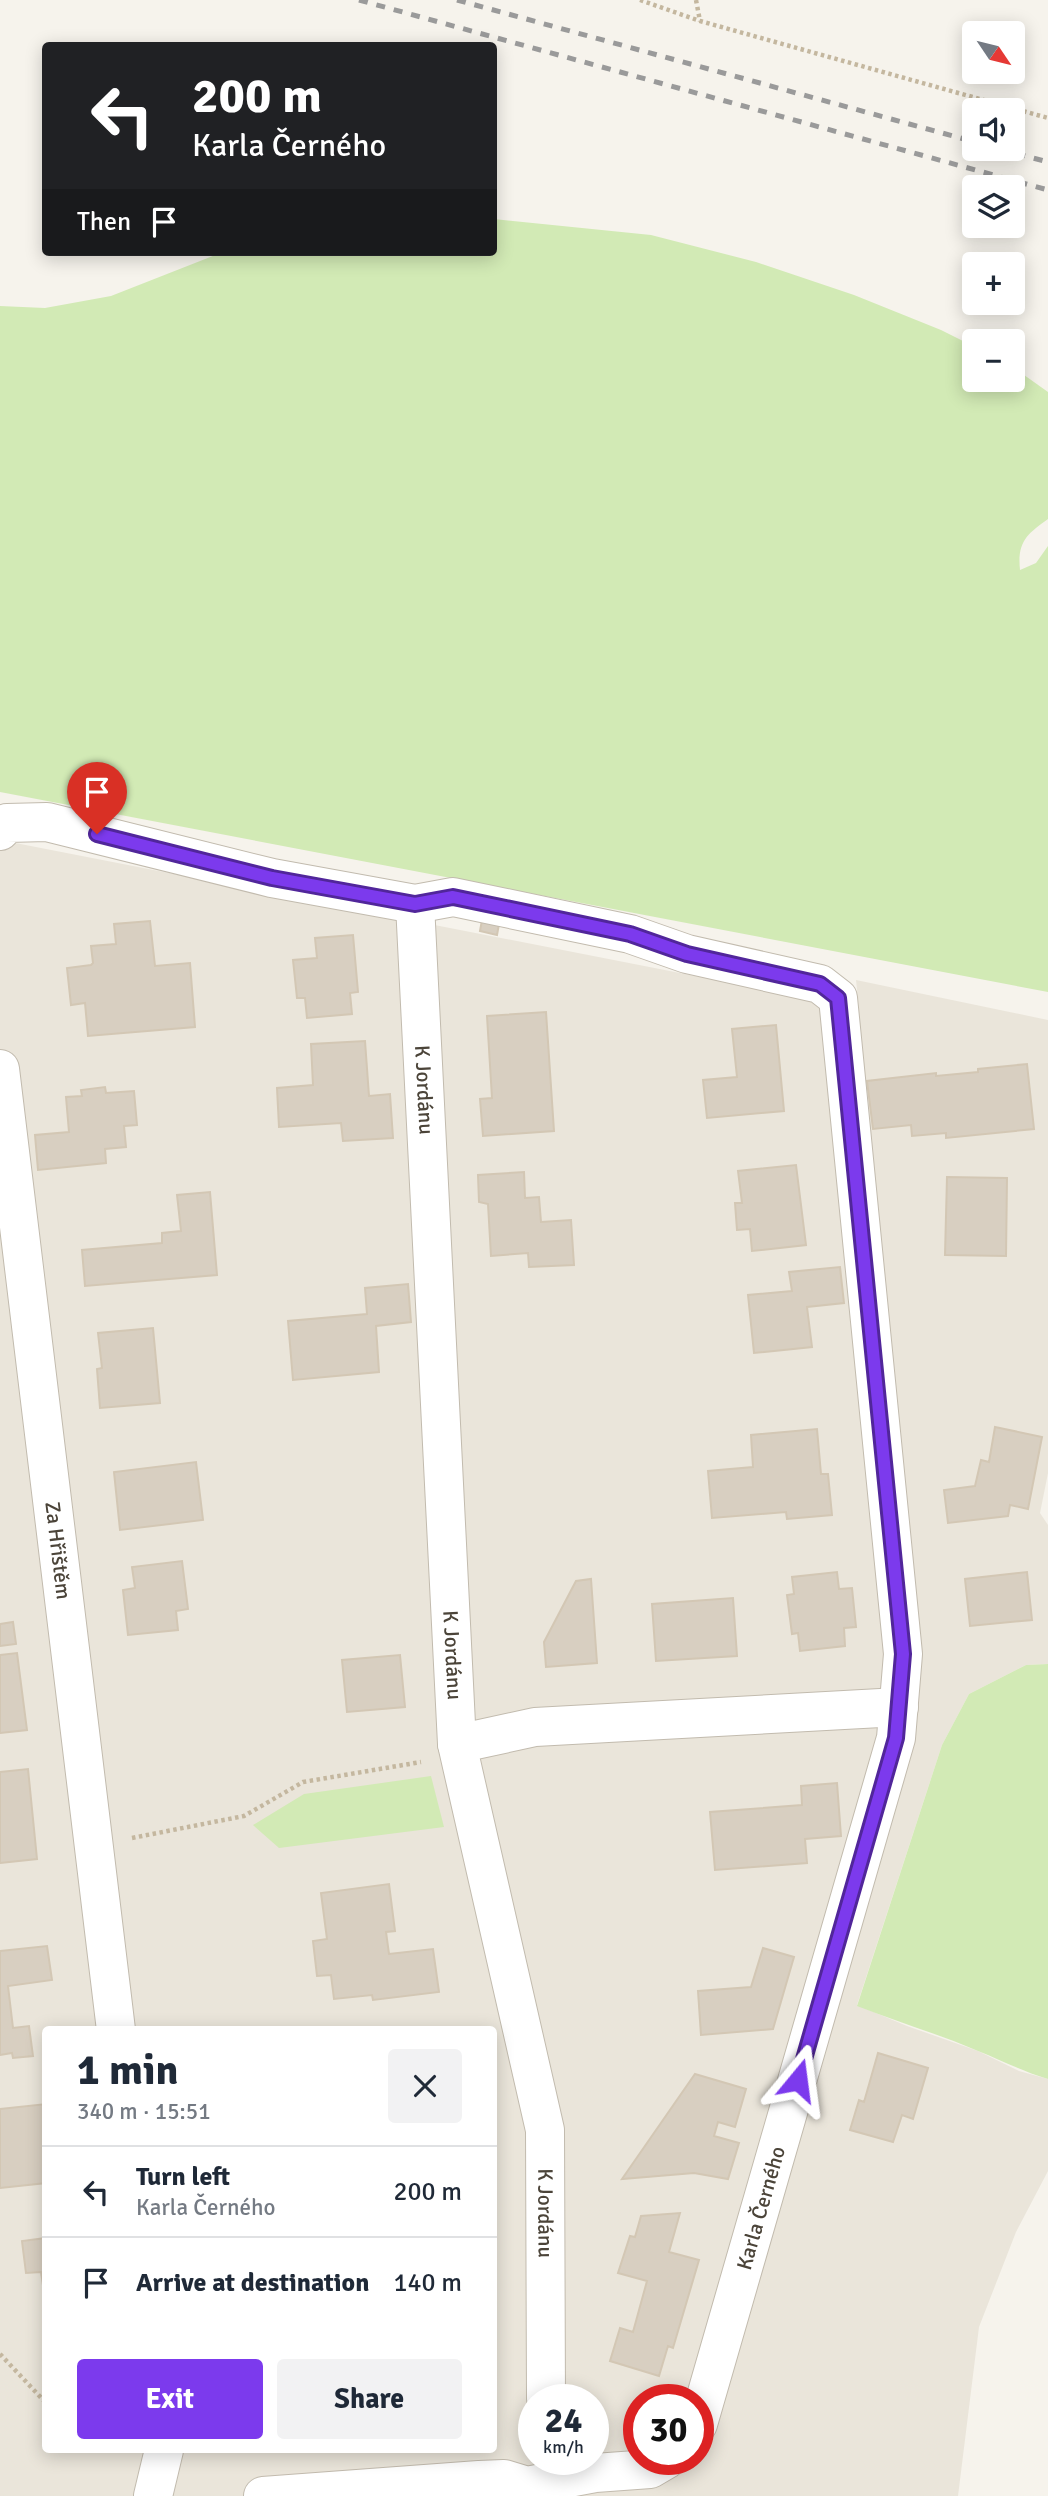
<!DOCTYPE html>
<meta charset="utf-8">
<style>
body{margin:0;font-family:Signika,sans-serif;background:#f2f2f3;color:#1f2937;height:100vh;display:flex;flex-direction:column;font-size:26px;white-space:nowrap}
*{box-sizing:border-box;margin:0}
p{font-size:23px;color:#747a83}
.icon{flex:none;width:38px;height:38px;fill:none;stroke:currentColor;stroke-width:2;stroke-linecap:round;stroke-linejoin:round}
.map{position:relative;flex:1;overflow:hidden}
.details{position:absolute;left:42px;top:2026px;width:455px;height:427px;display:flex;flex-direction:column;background:#fff;border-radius:7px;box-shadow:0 4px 18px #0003}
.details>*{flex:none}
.hud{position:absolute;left:42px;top:42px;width:455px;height:214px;border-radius:7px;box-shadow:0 4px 18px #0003;background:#202124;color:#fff;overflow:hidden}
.needle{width:46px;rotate:125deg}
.buttons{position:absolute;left:962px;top:21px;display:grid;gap:14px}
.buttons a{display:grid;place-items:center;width:63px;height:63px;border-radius:7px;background:#fff;box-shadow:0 4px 18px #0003;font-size:35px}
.speed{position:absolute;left:518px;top:2384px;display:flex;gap:14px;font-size:35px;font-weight:700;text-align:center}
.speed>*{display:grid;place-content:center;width:91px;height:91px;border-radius:50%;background:#fff;box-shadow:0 4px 18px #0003;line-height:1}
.speed small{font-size:18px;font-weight:400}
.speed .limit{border:10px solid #d22;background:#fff;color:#111}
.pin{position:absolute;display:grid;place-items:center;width:60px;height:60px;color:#fff;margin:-72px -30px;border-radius:50% 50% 50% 0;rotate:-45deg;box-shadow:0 0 7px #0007}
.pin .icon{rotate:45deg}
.me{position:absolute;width:77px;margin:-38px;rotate:16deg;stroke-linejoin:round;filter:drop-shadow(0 0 5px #0008)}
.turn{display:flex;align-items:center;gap:24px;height:147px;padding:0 35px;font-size:32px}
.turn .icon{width:91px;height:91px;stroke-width:2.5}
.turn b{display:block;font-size:49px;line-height:60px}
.then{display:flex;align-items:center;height:66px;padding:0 35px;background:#0003;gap:14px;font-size:26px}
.round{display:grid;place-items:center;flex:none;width:74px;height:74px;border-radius:7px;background:#f2f2f3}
.headline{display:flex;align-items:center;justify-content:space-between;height:119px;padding:0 35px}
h1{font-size:42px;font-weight:700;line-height:52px}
.button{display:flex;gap:14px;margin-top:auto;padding:14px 35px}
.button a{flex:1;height:80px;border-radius:7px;background:#7c3aed;color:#fff;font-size:28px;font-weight:700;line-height:80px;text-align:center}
.button a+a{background:#f2f2f3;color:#1f2937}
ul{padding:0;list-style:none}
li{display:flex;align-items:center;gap:21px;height:91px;padding:0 35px;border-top:2px solid #e0e1e3}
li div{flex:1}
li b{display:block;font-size:26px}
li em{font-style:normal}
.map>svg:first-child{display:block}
</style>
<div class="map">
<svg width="1048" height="2496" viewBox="0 0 1048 2496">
<rect width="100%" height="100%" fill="#f6f3ec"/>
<path fill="#eae5da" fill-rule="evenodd" d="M 0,840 L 859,1008 L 856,980 L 1048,1020 L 1048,1473 L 1040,1513 L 1048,1525 L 1048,1664 L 1026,1665 L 969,1694 L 942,1745 L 857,2005 L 907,2026 L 978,2051 L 1019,2071 L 1048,2079 L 1048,2171 L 1016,2232 L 979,2327 L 958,2496 L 0,2496 ZM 46,2030 L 494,2030 L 494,2450 L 46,2450 ZM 534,2399 L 593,2399 L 593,2459 L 534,2459 ZM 639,2399 L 698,2399 L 698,2459 L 639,2459 Z"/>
<path fill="#d2eab5" d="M 494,219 L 651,235 L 756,262 L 854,295 L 941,330 L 975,347 L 975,380 L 1013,380 L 1013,367 L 1048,392 L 1048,519 C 1027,534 1017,542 1020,570 L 1036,563 L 1048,546 L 1048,992 L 0,792 L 0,306 L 45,308 L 111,296 L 223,252 L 494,252 Z
M 1048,1664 L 1048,2079 C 1022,2071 1003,2061 978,2051 C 939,2034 897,2022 857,2006 L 942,1745 L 969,1694 L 1026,1665 Z
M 431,1776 L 444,1827 L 279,1848 L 253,1825 L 304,1794 Z"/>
<path fill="#d8cfc1" stroke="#d3c7b4" stroke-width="2" d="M 482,920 L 499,924 L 497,935 L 480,931 Z
M 150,921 L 155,966 L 190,963 L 195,1027 L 88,1036 L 85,1003 L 71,1005 L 67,968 L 91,965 L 93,963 L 91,946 L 116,944 L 114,924 Z
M 353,935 L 358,992 L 350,993 L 352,1014 L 307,1018 L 305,998 L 297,998 L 293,960 L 317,958 L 315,938 Z
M 546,1012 L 554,1131 L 483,1136 L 480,1099 L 492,1098 L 487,1016 Z
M 776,1025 L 784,1111 L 707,1118 L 703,1080 L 737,1077 L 732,1029 Z
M 365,1041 L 369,1096 L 390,1094 L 393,1138 L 343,1141 L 341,1123 L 279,1127 L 277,1088 L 313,1085 L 311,1044 Z
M 1027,1064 L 1034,1129 L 946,1138 L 946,1133 L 912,1136 L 911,1125 L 873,1129 L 867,1081 L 936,1073 L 936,1076 L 978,1072 L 978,1069 Z
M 105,1087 L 106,1093 L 134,1091 L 137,1125 L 124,1126 L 126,1147 L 105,1149 L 106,1163 L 38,1170 L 35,1135 L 69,1132 L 66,1097 L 82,1096 L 81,1090 Z
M 796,1165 L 806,1245 L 752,1251 L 750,1229 L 737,1230 L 735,1203 L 742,1203 L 738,1171 Z
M 524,1172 L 525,1198 L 539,1197 L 541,1222 L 571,1220 L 574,1265 L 529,1267 L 528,1253 L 491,1256 L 488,1204 L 479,1202 L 478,1175 Z
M 947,1177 L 1007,1178 L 1006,1256 L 945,1255 Z
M 210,1192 L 217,1275 L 85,1286 L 82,1250 L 162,1243 L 162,1233 L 181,1231 L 177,1195 Z
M 840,1267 L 844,1303 L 807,1307 L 812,1347 L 754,1353 L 748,1295 L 792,1291 L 789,1272 Z
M 408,1284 L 411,1322 L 376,1326 L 379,1372 L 293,1380 L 288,1321 L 367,1314 L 365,1288 Z
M 153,1328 L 160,1403 L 100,1408 L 97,1369 L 102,1368 L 98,1333 Z
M 995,1427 L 1042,1437 L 1028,1509 L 1010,1505 L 1008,1516 L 948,1523 L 944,1490 L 975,1486 L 981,1460 L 989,1462 Z
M 817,1429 L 821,1474 L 828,1474 L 832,1515 L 787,1519 L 786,1512 L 712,1518 L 708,1471 L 753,1467 L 751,1435 Z
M 196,1462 L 203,1520 L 120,1530 L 114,1472 Z
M 182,1561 L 188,1609 L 176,1611 L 178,1630 L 128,1635 L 123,1590 L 135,1588 L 132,1567 Z
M 837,1572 L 839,1589 L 852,1588 L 856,1627 L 844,1628 L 845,1646 L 800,1651 L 798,1633 L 792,1634 L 787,1595 L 794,1594 L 792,1577 Z
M 1027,1572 L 1032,1620 L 970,1626 L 965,1579 Z
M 591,1579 L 597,1663 L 546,1667 L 544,1642 L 576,1581 Z
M 733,1598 L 737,1656 L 656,1661 L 652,1604 Z
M 13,1622 L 16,1644 L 0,1646 L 0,1624 Z
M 17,1653 L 27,1730 L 0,1733 L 0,1655 Z
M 400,1655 L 405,1707 L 347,1712 L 342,1660 Z
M 28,1769 L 37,1859 L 0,1863 L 0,1772 Z
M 837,1783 L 841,1836 L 805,1839 L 807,1863 L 715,1870 L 710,1812 L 802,1805 L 801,1786 Z
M 389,1884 L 395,1931 L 386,1932 L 389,1954 L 433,1949 L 439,1992 L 373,2000 L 372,1995 L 334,1999 L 331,1975 L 317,1976 L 313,1941 L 327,1939 L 321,1893 Z
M 47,1946 L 52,1980 L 8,1986 L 13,2028 L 29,2026 L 33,2056 L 13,2058 L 12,2053 L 0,2055 L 0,1951 Z
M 763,1948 L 794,1957 L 773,2029 L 701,2035 L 698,1991 L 751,1987 Z
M 878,2053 L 928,2068 L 913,2119 L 902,2115 L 893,2142 L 850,2130 L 859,2100 L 864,2102 Z
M 695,2074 L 746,2089 L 735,2127 L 718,2122 L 714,2136 L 739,2143 L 728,2179 L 694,2173 L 622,2179 Z
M 46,2104 L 46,2183 L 0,2188 L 0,2109 Z
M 680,2213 L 669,2252 L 699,2260 L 673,2348 L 668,2346 L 659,2376 L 610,2361 L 620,2328 L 633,2332 L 647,2281 L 618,2273 L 630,2236 L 635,2237 L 641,2216 Z
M 46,2238 L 46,2305 L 41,2272 L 26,2273 L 22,2241 Z"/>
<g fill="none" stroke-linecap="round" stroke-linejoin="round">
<g stroke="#c2bbae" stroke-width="40">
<g id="minor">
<path d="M 0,831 L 7,823 L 47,822 L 272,878 L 415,904 L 453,897 L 630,934 L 687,954 L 820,984 L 838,998 L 903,1654 L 896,1738 L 698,2424"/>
<path id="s1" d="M 415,904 L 457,1744 L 545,2130 L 546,2399"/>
<path id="s2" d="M 0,1069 L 116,2030"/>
<path d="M 457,1744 L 535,1727 L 899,1707"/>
<path d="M 153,2496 L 164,2450"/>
<path d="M 263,2496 L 479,2480 L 504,2479 L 527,2486 L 595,2473 L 650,2469 L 667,2459"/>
</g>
</g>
<path stroke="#c4b79f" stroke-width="4.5" stroke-dasharray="3.5 3.5" stroke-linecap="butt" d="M 640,0 L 700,21 L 1048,118
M 696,0 L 700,21
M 132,1838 L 244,1816 L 303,1782 L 421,1762
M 0,2354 L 46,2403"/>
<use href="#minor" stroke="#fff" stroke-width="38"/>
<path stroke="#9a9a9a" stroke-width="5" stroke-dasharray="9 9" stroke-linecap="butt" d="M 359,0 L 1048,190
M 457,0 L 975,142
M 999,149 L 1048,162"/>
</g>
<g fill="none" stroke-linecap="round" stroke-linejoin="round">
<g stroke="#51269a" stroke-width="18">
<path id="route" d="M 97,834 L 272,878 L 415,904 L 453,897 L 630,934 L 687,954 L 820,984 L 838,998 L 903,1654 L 896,1738 L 798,2080"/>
</g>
<use href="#route" stroke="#7c3aed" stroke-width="12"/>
</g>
<g text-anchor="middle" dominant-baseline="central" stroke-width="6" stroke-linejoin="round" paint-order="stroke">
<g font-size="21" fill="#4b4439" stroke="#fff">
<text stroke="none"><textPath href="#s1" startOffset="186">K Jordánu</textPath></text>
<text stroke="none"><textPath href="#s2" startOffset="485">Za Hřištěm</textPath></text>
<text stroke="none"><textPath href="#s1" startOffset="752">K Jordánu</textPath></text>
<text transform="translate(761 2208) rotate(-74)">Karla Černého</text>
<text stroke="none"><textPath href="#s1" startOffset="1320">K Jordánu</textPath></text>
</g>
</g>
</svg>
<div class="buttons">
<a><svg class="needle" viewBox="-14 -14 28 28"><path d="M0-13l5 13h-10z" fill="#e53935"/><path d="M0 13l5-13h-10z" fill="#747a83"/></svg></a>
<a><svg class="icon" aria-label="sound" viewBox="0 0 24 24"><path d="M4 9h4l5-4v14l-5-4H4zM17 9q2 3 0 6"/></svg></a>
<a><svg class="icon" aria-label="layers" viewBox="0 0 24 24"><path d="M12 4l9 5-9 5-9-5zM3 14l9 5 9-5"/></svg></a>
<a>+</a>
<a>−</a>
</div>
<div class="speed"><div>24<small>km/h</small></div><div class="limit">30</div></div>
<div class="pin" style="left:97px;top:834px;background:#d93025"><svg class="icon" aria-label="arrive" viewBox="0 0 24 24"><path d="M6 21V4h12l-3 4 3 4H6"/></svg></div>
<svg class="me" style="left:798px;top:2080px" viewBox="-20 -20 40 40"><path d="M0-17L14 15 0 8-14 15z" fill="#7c3aed" stroke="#fff" stroke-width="4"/></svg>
<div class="hud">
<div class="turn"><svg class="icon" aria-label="left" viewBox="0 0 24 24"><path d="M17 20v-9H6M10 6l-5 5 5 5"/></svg><div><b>200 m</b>Karla Černého</div></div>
<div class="then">Then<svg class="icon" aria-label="arrive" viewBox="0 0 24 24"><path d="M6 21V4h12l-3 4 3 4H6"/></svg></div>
</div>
<section class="details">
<div class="headline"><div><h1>1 min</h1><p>340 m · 15:51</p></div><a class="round"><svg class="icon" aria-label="close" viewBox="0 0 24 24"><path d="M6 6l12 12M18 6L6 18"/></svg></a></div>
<ul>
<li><svg class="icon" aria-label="left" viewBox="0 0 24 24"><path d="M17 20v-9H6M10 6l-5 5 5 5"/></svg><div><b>Turn left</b><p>Karla Černého</p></div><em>200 m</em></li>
<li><svg class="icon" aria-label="arrive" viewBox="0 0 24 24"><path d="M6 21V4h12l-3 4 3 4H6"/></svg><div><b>Arrive at destination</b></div><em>140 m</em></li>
</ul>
<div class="button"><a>Exit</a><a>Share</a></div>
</section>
</div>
